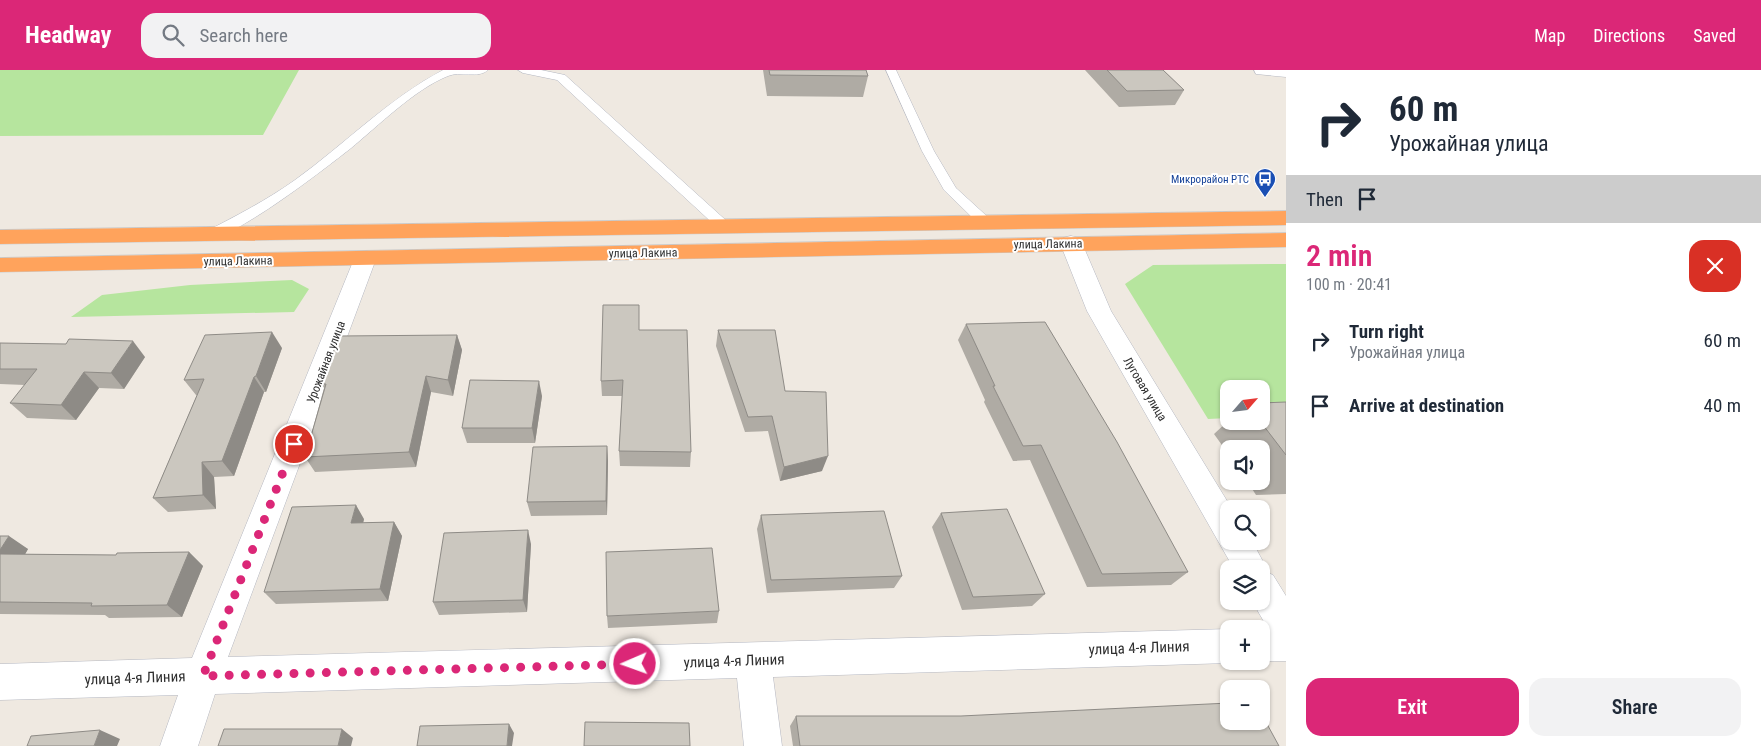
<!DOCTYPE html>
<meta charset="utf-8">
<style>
body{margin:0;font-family:"Roboto Condensed",sans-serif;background:#f2f2f3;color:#1f2937;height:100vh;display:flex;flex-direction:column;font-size:19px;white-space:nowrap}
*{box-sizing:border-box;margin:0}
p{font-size:16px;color:#747a83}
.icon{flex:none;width:28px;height:28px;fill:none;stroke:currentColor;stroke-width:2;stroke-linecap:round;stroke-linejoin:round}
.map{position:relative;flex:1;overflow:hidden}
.details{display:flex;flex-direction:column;background:#fff;width:475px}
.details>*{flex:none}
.top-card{background:#fff;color:#1f2937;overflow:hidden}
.needle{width:32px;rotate:62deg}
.fabs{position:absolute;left:1220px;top:310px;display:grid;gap:10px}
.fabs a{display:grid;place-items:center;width:50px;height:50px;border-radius:10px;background:#fff;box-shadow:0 1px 4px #0004;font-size:25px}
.pin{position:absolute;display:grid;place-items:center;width:42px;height:42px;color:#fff;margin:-21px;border:2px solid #fff;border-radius:50%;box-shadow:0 1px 5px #0007}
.me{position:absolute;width:55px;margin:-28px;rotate:268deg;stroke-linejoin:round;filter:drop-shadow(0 0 4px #0008)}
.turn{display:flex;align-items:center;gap:18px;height:105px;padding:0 20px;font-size:22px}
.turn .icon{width:65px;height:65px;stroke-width:2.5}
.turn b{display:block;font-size:35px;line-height:42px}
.then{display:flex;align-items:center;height:48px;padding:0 20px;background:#0003;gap:10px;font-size:19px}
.round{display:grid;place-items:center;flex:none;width:52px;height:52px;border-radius:15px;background:#f2f2f3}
.overview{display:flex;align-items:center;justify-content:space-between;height:85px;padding:0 20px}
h1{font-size:30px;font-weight:600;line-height:38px;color:#db2777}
.action{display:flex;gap:10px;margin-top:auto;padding:10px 20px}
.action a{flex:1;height:58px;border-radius:15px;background:#db2777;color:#fff;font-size:20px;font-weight:600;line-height:58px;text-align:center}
.action a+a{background:#f2f2f3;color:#1f2937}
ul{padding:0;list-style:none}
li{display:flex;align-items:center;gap:15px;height:65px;padding:0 20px}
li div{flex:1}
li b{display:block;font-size:19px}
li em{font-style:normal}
header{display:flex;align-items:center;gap:30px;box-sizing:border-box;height:70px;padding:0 25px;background:#db2777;color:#fff}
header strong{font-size:24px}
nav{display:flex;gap:28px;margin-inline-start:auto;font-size:18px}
.search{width:350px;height:45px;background:#f2f2f3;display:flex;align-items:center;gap:12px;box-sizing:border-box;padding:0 18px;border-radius:15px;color:#747a83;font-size:19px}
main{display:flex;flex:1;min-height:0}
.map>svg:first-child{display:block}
</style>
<header>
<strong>Headway</strong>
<div class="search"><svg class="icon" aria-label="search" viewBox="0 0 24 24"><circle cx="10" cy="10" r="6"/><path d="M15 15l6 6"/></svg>Search here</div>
<nav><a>Map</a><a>Directions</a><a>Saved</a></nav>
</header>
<main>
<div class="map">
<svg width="1286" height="676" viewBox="0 0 1286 676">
<rect width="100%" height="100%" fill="#efe9e1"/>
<path fill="#b6e59e" d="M 0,0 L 299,0 L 263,65 L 0,66 Z
M 1286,194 L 1286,345 L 1261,346 L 1261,319 L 1229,319 L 1229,348 L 1208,349 L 1125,214 L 1153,195 Z
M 292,210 L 309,219 L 294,242 L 71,247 L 102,225 L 190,215 Z"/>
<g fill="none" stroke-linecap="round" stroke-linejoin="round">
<g stroke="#b4b7c1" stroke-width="1">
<path id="lane" d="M 443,0 L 488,0 C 479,9 459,1 448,6 C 415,19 378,56 350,79 C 328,96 229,174 205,168 L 203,165 L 205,162 C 236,146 267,130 295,110 C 345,74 388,29 443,0 Z
M 518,0 L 541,0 L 565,5 L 730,154 L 732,157 L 730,160 L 720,160 L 557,10 L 523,3 Z
M 886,0 L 896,0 L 934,81 L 956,118 L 990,149 L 992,152 L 990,155 L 980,155 L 944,120 L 922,81 Z"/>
</g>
<g stroke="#b4b7c1" stroke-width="1">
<path id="street" d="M 1254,0 L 1286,0 L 1286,7 L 1256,4 Z
M 1071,166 L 1079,168 L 1082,173 L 1111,241 L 1232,439 L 1229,439 L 1229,471 L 1252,471 L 1267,499 L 1266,502 L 1273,505 L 1286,526 L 1286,591 L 1258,591 L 1261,591 L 1261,559 L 1258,559 L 1267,557 L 1252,531 L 1261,531 L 1261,499 L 1234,499 L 1087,241 L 1060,173 L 1063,168 Z
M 365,182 L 373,184 L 376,189 L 228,587 L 1229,559 L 1229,591 L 1234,591 L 1229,593 L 773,607 L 782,676 L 744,676 L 737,608 L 215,624 L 198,676 L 160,676 L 178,625 L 0,630 L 0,594 L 192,588 L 354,189 L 357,184 Z"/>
</g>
<g stroke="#c9c9c9" stroke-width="1">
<path id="highway" d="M 1286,141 L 1286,155 L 0,174 L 0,160 Z
M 1286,163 L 1286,177 L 0,202 L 0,188 Z"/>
</g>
<use href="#lane" fill="#fff" fill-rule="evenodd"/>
<use href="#street" fill="#fff" fill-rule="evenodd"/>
<use href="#highway" fill="#ffa35c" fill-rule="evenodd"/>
</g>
<path fill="#afaba4" d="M 763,0 L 866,0 L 868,6 L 863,27 L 767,26 Z
M 1085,0 L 1163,0 L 1184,20 L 1175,35 L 1119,37 Z
M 966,254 L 1188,502 L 1171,515 L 1087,517 L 1030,390 L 1013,391 L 984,332 L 985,330 L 958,270 Z
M 639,260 L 691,382 L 690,397 L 620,396 L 619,381 L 622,326 L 602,326 L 601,311 Z
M 718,260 L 785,321 L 822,401 L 780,411 L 768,361 L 745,362 L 716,276 Z
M 457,265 L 462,280 L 453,326 L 431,322 L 416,397 L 315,402 L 305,387 L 324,318 L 322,314 Z
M 0,273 L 145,287 L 124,319 L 99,318 L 76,350 L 27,348 L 10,333 L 25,315 L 0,314 Z
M 282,278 L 266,322 L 264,322 L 234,406 L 214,407 L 216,439 L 168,442 L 153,428 L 197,325 L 196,325 L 184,310 Z
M 542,326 L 535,373 L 467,373 L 462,358 Z
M 1286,332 L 1286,424 L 1256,425 L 1247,411 L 1261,411 L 1261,379 L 1229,379 L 1229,385 L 1214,364 L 1229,350 L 1229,351 L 1261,351 Z
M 607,376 L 608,391 L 607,445 L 531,446 L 527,432 Z
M 941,443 L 1045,524 L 1032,536 L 962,540 L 932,457 Z
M 761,445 L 902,506 L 894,518 L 767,523 L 757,459 Z
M 364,449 L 363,453 L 394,452 L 402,466 L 388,531 L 276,534 L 264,522 Z
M 0,466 L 28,479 L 25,484 L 116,485 L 189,482 L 203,496 L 182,547 L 109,548 L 105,545 L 0,544 Z
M 531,474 L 527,542 L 439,545 L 433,532 Z
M 719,541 L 717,553 L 608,558 L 607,546 Z
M 796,646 L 1279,676 L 793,676 L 790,656 Z"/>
<path fill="#8e8b86" d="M 272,262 L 282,278 L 266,322 L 256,306 Z
M 457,265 L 462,280 L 453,326 L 448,310 Z
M 133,271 L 145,287 L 124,319 L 111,303 Z
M 84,302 L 99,318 L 76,350 L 61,335 Z
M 426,306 L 431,322 L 416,397 L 409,382 Z
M 254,307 L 264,322 L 234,406 L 222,391 Z
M 539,311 L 542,326 L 535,373 L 532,358 Z
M 607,376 L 608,391 L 607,445 L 606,431 Z
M 828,386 L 822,401 L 780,411 L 784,397 Z
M 202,392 L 214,407 L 216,439 L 203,425 Z
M 356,435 L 364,449 L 360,466 L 351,453 Z
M 394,452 L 402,466 L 388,531 L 380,519 Z
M 528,460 L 531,474 L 527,542 L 523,530 Z
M 9,466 L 28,479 L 18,497 L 0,485 L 0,480 Z
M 189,482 L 203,496 L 182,547 L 167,535 Z
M 509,654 L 514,663 L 512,676 L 507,676 Z
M 342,659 L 353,668 L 351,676 L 338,676 Z
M 100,660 L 120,669 L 117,676 L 94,676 Z"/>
<path fill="#cbc7bf" stroke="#8e8b86" d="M 769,0 L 866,0 L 868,6 L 770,5 Z
M 1107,0 L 1163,0 L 1184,20 L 1127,21 Z
M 603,235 L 639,235 L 639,260 L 687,260 L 691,382 L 619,381 L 623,310 L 601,311 Z
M 1045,252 L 1117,372 L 1188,502 L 1102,504 L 1041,375 L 1023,376 L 993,316 L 995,316 L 966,254 Z
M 718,260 L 775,260 L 785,321 L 826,322 L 828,386 L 784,397 L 772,346 L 748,347 Z
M 272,262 L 256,306 L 254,307 L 222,391 L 202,392 L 203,425 L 153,428 L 204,309 L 184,310 L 205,265 Z
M 457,265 L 448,310 L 426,306 L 409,382 L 305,387 L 326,314 L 322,314 L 339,266 Z
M 69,269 L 133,271 L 111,303 L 84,302 L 61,335 L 10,333 L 37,299 L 0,299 L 0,273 L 66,274 Z
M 470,310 L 539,311 L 532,358 L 462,358 Z
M 1286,332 L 1286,385 L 1260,351 L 1261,351 L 1261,333 Z
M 607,376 L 606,431 L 527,432 L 533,377 Z
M 356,435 L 351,453 L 394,452 L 380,519 L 264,522 L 292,437 Z
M 1007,439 L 1045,524 L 973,527 L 941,443 Z
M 884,441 L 902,506 L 771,510 L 761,445 Z
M 528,460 L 523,530 L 433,532 L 444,463 Z
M 0,466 L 9,466 L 0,480 Z
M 712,478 L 719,541 L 607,546 L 606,482 Z
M 189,482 L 167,535 L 91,536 L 92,533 L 0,532 L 0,484 L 116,485 L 117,483 Z
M 1229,633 L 1229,651 L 1261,651 L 1261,643 L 1279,676 L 800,676 L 796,646 L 961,646 Z
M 585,652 L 689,653 L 690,676 L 584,676 Z
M 509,654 L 507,676 L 417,676 L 420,656 Z
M 224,659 L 342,659 L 338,676 L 218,676 Z
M 100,660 L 94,676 L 27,676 L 31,666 Z"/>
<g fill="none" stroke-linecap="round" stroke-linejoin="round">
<path stroke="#db2777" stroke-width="9" stroke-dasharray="0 16.2" d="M 294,374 L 203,606 L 635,594"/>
</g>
<defs>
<g id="bus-pin" transform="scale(1.125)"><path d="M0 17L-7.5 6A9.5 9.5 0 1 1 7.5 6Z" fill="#1a4fb4" stroke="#fff"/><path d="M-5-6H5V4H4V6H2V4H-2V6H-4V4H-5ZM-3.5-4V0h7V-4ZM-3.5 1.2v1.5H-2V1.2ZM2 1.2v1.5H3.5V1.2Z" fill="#fff"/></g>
</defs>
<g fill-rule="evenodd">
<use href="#bus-pin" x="1265" y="109"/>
</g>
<g text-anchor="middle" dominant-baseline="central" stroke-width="4" stroke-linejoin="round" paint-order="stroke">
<g font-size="11" fill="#164399" stroke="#fff" text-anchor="end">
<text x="1249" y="109">Микрорайон РТС</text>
</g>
<g font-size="12" fill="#2e2e2e" stroke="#fff">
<text transform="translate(1048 174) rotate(-1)">улица Лакина</text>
<text transform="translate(643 183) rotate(-1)">улица Лакина</text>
<text transform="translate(238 191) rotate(-1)">улица Лакина</text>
<text transform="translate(326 292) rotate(-69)">Урожайная улица</text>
<text transform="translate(1145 319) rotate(59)">Луговая улица</text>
</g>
<g font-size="15" fill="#2e2e2e" stroke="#fff">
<text transform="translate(1139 578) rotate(-2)">улица 4-я Линия</text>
<text transform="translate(734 591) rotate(-2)">улица 4-я Линия</text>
<text transform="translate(135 608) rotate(-2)">улица 4-я Линия</text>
</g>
</g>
</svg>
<div class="fabs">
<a><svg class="needle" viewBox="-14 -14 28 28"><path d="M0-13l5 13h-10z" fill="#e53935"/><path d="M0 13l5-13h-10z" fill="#747a83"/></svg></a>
<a><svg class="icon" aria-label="sound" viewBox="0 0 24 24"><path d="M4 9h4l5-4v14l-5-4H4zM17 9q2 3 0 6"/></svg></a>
<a><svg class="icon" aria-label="search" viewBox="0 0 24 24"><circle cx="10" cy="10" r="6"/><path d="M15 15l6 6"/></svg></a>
<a><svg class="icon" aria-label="layers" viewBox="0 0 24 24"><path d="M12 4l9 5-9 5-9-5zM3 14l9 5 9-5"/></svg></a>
<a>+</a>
<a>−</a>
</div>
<div class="pin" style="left:294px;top:374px;background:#d93025"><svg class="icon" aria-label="arrive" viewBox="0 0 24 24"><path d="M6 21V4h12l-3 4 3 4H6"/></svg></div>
<svg class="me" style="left:635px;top:594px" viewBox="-20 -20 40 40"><circle r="17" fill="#db2777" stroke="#fff" stroke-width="3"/><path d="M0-11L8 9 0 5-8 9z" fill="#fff"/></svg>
</div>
<section class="details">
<div class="top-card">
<div class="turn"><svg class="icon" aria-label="right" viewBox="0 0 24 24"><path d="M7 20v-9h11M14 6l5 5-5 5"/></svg><div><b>60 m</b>Урожайная улица</div></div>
<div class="then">Then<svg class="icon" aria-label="arrive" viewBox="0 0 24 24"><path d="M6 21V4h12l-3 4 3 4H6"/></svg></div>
</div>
<div class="overview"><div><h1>2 min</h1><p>100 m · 20:41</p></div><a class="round" style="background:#d93025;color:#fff"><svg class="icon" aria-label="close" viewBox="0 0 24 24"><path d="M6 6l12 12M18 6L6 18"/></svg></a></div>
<ul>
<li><svg class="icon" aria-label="right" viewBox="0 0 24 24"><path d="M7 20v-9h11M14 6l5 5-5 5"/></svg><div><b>Turn right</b><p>Урожайная улица</p></div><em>60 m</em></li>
<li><svg class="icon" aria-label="arrive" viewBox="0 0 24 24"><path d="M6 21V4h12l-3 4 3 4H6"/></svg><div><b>Arrive at destination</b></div><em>40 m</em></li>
</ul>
<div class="action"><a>Exit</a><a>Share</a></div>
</section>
</main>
